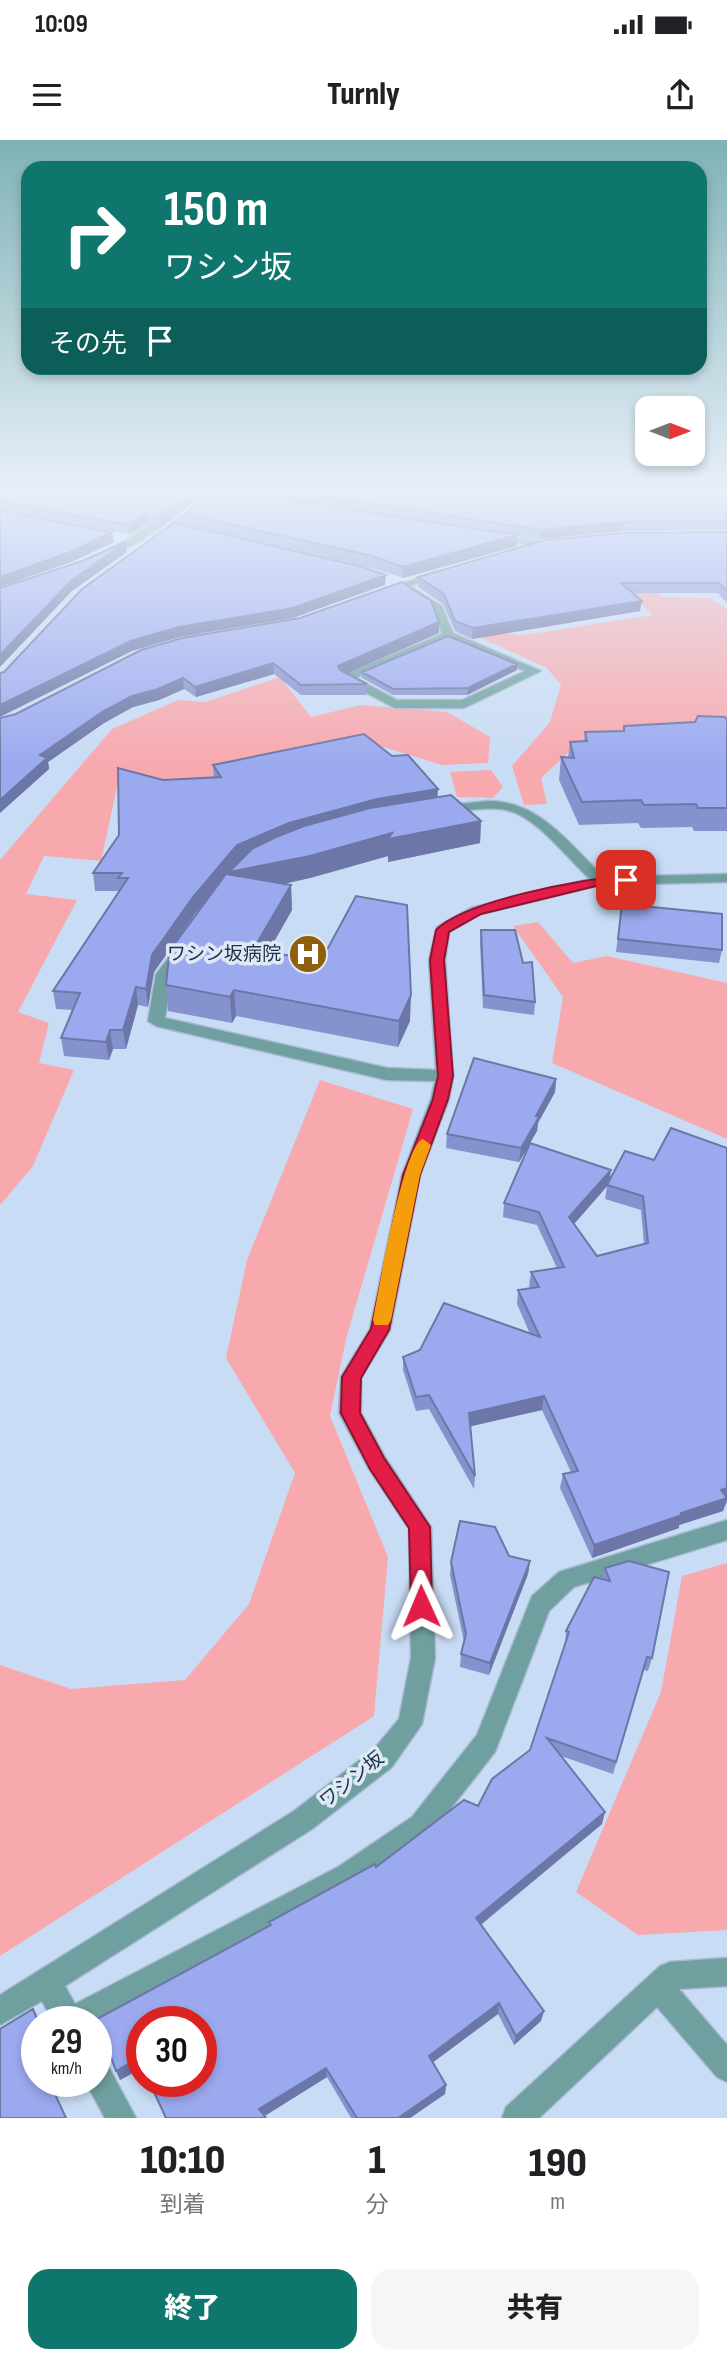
<!DOCTYPE html>
<html lang="ja">
<meta charset="utf-8">
<style>
body{margin:0;font-family:"Sofia Sans Condensed","Noto Sans JP",sans-serif;background:#f6f6f6;color:#202124;height:100vh;display:flex;flex-direction:column;font-size:26px;white-space:nowrap}
*{box-sizing:border-box;margin:0}
p{font-size:23px;color:#757577}
.icon{flex:none;width:38px;height:38px;fill:none;stroke:currentColor;stroke-width:2;stroke-linecap:round;stroke-linejoin:round}
.map{position:relative;height:1978px;overflow:hidden}
.details{display:flex;flex-direction:column;background:#fff;flex:1}
.details>*{flex:none}
.banner{position:absolute;left:21px;top:21px;width:686px;height:214px;border-radius:21px;box-shadow:0 4px 10px #0003;background:#0f766e;color:#fff;overflow:hidden}
.needle{width:46px;rotate:90deg}
.controls{position:absolute;left:635px;top:256px;display:grid;gap:14px}
.controls a{display:grid;place-items:center;width:70px;height:70px;border-radius:14px;background:#fff;box-shadow:0 4px 10px #0003;font-size:35px}
.speed{position:absolute;left:21px;top:1866px;display:flex;gap:14px;font-size:35px;font-weight:700;text-align:center}
.speed>*{display:grid;place-content:center;width:91px;height:91px;border-radius:50%;background:#fff;box-shadow:0 4px 10px #0003;line-height:1}
.speed small{font-size:18px;font-weight:400}
.speed .limit{border:10px solid #d22;background:#fff;color:#111}
.pin{position:absolute;display:grid;place-items:center;width:60px;height:60px;color:#fff;margin:-30px;border-radius:14px;box-shadow:0 4px 10px #0006}
.me{position:absolute;width:77px;margin:-38px;rotate:359deg;stroke-linejoin:round;filter:drop-shadow(0 0 5px #0008)}
.turn{display:flex;align-items:center;gap:24px;height:147px;padding:0 28px;font-size:32px}
.turn .icon{width:91px;height:91px;stroke-width:2.5}
.turn b{display:block;font-size:49px;line-height:60px}
.then{display:flex;align-items:center;height:66px;padding:0 28px;background:#0003;gap:14px;font-size:26px}
.eta{display:flex;justify-content:space-evenly;align-items:center;height:119px;text-align:center}
.eta b{font-size:42px;font-weight:800;line-height:49px}
.button{display:flex;gap:14px;margin-top:auto;padding:14px 28px}
.button a{flex:1;height:80px;border-radius:21px;background:#0f766e;color:#fff;font-size:28px;font-weight:800;line-height:80px;text-align:center}
.button a+a{background:#f6f6f6;color:#202124}
.status{display:flex;justify-content:space-between;align-items:center;height:49px;padding:0 35px;background:#fff;direction:ltr}
.status svg{height:19px;fill:currentColor}
header{display:flex;justify-content:space-between;align-items:center;height:91px;padding:0 28px;background:#fff;font-size:32px;font-weight:800}
.map>svg:first-child{display:block}
</style>
<div class="status"><b>10:09</b><svg viewBox="0 0 49 12"><path d="M0 12V9h3v3zM5 12V6h3v6zM10 12V3h3v9zM15 12V0h3v12zM26 1h20v11H26zM47 4h2v5h-2z"/></svg></div>
<header><svg class="icon" aria-label="menu" viewBox="0 0 24 24"><path d="M4 6h16M4 12h16M4 18h16"/></svg>Turnly<svg class="icon" aria-label="share" viewBox="0 0 24 24"><path d="M12 15V3M7 8l5-5 5 5M5 13v7h14v-7"/></svg></header>
<div class="map">
<svg width="727" height="1978" viewBox="0 0 727 1978">
<rect width="100%" height="100%" fill="#c9dcf5"/>
<path fill="#f7a9ae" d="M 658,452 L 661,457 L 710,458 L 727,469 L 727,588 L 571,610 L 541,638 L 547,664 L 524,665 L 512,626 L 550,582 L 561,545 L 547,528 L 477,496 L 479,492 L 524,495 L 653,475 L 630,453 Z
M 280,537 L 311,577 L 361,565 L 447,572 L 490,597 L 488,623 L 442,625 L 377,605 L 298,609 L 207,638 L 186,650 L 118,642 L 101,721 L 44,716 L 26,754 L 77,760 L 18,872 L 49,883 L 39,923 L 74,930 L 33,1026 L 0,1065 L 0,720 L 112,589 L 178,560 L 205,562 Z
M 491,630 L 503,647 L 493,658 L 457,657 L 450,632 Z
M 538,782 L 573,823 L 607,816 L 727,843 L 727,999 L 552,923 L 563,857 L 513,786 Z
M 320,940 L 413,969 L 346,1199 L 330,1276 L 388,1417 L 374,1576 L 0,1816 L 0,1525 L 71,1549 L 185,1540 L 249,1464 L 295,1333 L 226,1218 L 247,1120 Z
M 727,1423 L 727,1790 L 638,1795 L 576,1752 L 661,1552 L 682,1436 Z"/>
<g fill="none" stroke-linecap="round" stroke-linejoin="round">
<g stroke="#a7bad3" stroke-width="3">
<path id="minor" d="M 219,348 L 230,348 L 162,400 L 154,400 L 154,396 Z
M 163,375 L 172,377 C 161,388 112,423 99,414 L 130,398 Z
M 495,394 L 543,401 L 548,404 L 543,407 L 491,399 L 491,395 Z
M 437,431 L 446,433 L 388,454 L 379,452 Z
M 413,448 L 442,466 L 453,493 L 541,531 L 464,568 L 395,568 L 343,541 L 343,535 L 442,494 L 433,470 L 408,451 ZM 448,499 L 525,531 L 462,560 L 397,560 L 356,538 Z
M 488,661 C 540,661 569,704 604,737 L 727,734 L 727,742 L 600,745 L 481,774 L 449,792 L 445,820 L 453,936 L 449,959 L 420,1035 L 390,1190 L 361,1238 L 361,1273 L 385,1317 L 431,1387 L 435,1518 L 422,1584 L 392,1627 L 312,1689 L 65,1846 L 75,1864 L 338,1727 L 412,1677 L 477,1595 L 532,1456 L 559,1432 L 727,1380 L 727,1400 L 574,1447 L 549,1471 L 495,1612 L 430,1695 L 356,1745 L 96,1883 L 53,1881 L 42,1861 L 0,1885 L 0,1855 L 294,1671 L 374,1609 L 399,1579 L 411,1518 L 409,1389 L 369,1329 L 339,1273 L 341,1237 L 370,1189 L 402,1035 L 431,959 L 435,941 L 387,940 L 156,886 L 148,881 L 156,834 L 177,807 L 182,805 L 190,810 L 172,834 L 165,878 L 387,928 L 436,930 L 429,820 L 437,787 L 471,768 L 590,739 C 569,720 537,678 510,671 C 490,665 463,671 443,675 L 436,671 L 450,665 Z
M 727,1818 L 727,1846 L 679,1849 L 727,1905 L 727,1942 L 717,1937 L 657,1867 L 539,1978 L 502,1978 L 506,1967 L 660,1826 L 670,1822 Z
M 96,1918 L 106,1922 L 136,1978 L 105,1978 L 85,1941 L 96,1941 Z"/>
</g>
<use href="#minor" fill="#6f9f9e" fill-rule="evenodd"/>
</g>
<path fill="#8592ce" fill-rule="evenodd" d="M 0,348 L 214,348 L 161,387 L 148,383 L 130,394 L 0,370 Z
M 230,348 L 727,348 L 727,390 L 622,391 L 540,399 L 517,396 L 517,406 L 403,438 L 372,428 L 186,385 L 185,374 L 366,372 L 230,351 Z
M 727,392 L 727,463 L 718,453 L 633,453 L 640,471 L 472,499 L 455,491 L 443,464 L 418,447 L 418,437 Z
M 439,493 L 347,533 L 367,544 L 366,555 L 301,555 L 274,534 L 196,557 L 184,549 L 159,560 L 133,567 L 104,583 L 48,622 L 49,629 L 4,669 L 16,574 L 141,510 Z
M 517,524 L 517,530 L 467,555 L 393,555 L 362,538 L 362,532 Z
M 727,580 L 727,691 L 694,691 L 692,687 L 641,688 L 638,683 L 579,685 L 559,640 L 561,617 L 568,618 L 570,602 L 584,601 L 585,592 L 623,591 Z
M 213,625 L 438,657 L 481,681 L 480,703 L 388,722 L 388,716 L 310,738 L 284,744 L 291,745 L 292,770 L 268,812 L 410,881 L 398,907 L 236,876 L 232,883 L 168,871 L 166,845 L 204,764 L 195,774 L 154,832 L 148,867 L 138,865 L 126,909 L 113,909 L 109,920 L 64,916 L 61,898 L 72,870 L 56,869 L 53,851 L 120,751 L 95,751 L 93,733 L 163,640 L 214,637 Z
M 622,764 L 722,810 L 719,823 L 616,812 Z
M 481,790 L 523,823 L 535,862 L 534,875 L 483,868 L 480,803 Z
M 556,939 L 555,952 L 538,983 L 537,991 L 530,1003 L 610,1041 L 654,1020 L 726,1361 L 723,1371 L 679,1385 L 679,1388 L 592,1418 L 560,1348 L 563,1334 L 571,1332 L 542,1270 L 470,1286 L 475,1336 L 474,1349 L 429,1269 L 416,1271 L 403,1230 L 403,1217 L 530,1194 L 517,1164 L 518,1150 L 530,1148 L 529,1146 L 531,1132 L 557,1128 L 537,1085 L 503,1077 L 504,1063 L 530,1004 L 519,1022 L 446,1008 L 447,994 ZM 607,1046 L 605,1059 L 641,1070 L 644,1104 L 597,1116 L 574,1084 Z
M 509,1416 L 530,1421 L 528,1434 L 489,1535 L 460,1527 L 461,1514 L 464,1502 L 450,1435 L 451,1422 Z
M 605,1428 L 652,1518 L 648,1531 L 644,1530 L 613,1634 L 561,1616 L 602,1684 L 481,1785 L 541,1881 L 514,1905 L 498,1874 L 433,1922 L 446,1945 L 445,1954 L 410,1978 L 351,1978 L 327,1937 L 265,1976 L 266,1978 L 165,1978 L 148,1941 L 201,1941 L 142,1881 L 142,1928 L 120,1940 L 97,1879 L 270,1785 L 269,1782 L 376,1727 L 478,1666 L 530,1610 L 565,1504 L 566,1491 L 602,1439 Z"/>
<path fill="#6c77a7" d="M 201,348 L 214,348 L 161,387 L 160,377 Z
M 147,373 L 148,383 L 130,394 L 129,385 Z
M 623,382 L 622,391 L 540,399 L 541,390 Z
M 112,392 L 114,402 L 74,421 L 0,447 L 0,437 Z
M 517,395 L 517,406 L 403,438 L 403,427 Z
M 126,402 L 127,412 L 72,451 L 0,527 L 0,515 L 71,441 Z
M 386,435 L 385,445 L 293,478 L 180,497 L 132,511 L 0,577 L 0,565 L 131,501 L 179,487 Z
M 642,461 L 640,471 L 472,499 L 473,488 Z
M 439,482 L 439,493 L 339,537 L 338,526 Z
M 273,523 L 274,534 L 196,557 L 195,547 Z
M 517,524 L 517,530 L 467,555 L 468,548 Z
M 183,538 L 184,549 L 159,560 L 133,567 L 104,583 L 48,622 L 49,629 L 0,673 L 0,660 L 40,615 L 102,572 L 132,556 Z
M 438,649 L 437,666 L 289,700 L 238,723 L 230,732 L 392,693 L 481,681 L 480,703 L 388,722 L 388,716 L 310,738 L 231,755 L 229,733 L 195,774 L 154,832 L 148,867 L 146,849 L 152,815 L 193,757 L 237,705 L 289,683 L 377,659 Z
M 291,745 L 292,770 L 262,823 L 259,835 L 257,803 Z
M 136,847 L 138,865 L 126,909 L 123,890 Z
M 234,850 L 236,876 L 232,883 L 230,857 Z
M 411,855 L 410,881 L 398,907 L 399,881 Z
M 110,890 L 113,909 L 109,920 L 106,902 Z
M 556,939 L 555,952 L 538,983 L 537,991 L 519,1022 L 521,1008 L 536,976 Z
M 611,1030 L 609,1044 L 568,1091 L 569,1077 Z
M 544,1256 L 542,1270 L 468,1287 L 469,1273 Z
M 727,1348 L 727,1361 L 723,1371 L 679,1385 L 679,1388 L 592,1418 L 594,1405 L 681,1373 L 721,1350 Z
M 530,1421 L 528,1434 L 489,1535 L 490,1523 Z
M 605,1672 L 602,1684 L 475,1789 L 476,1778 Z
M 499,1863 L 498,1874 L 428,1926 L 429,1916 Z
M 544,1871 L 541,1881 L 514,1905 L 516,1896 Z
M 139,1918 L 142,1928 L 120,1940 L 116,1931 Z
M 326,1928 L 327,1937 L 261,1978 L 259,1969 Z
M 49,1941 L 63,1941 L 64,1943 L 53,1950 Z
M 446,1945 L 445,1954 L 410,1978 L 398,1978 Z"/>
<path fill="#9baaef" stroke="#6c77a7" stroke-width="2" d="M 0,348 L 201,348 L 160,377 L 147,373 L 129,385 L 0,361 Z
M 270,348 L 727,348 L 727,381 L 623,382 L 541,390 Z
M 217,350 L 517,395 L 403,427 L 372,416 L 185,374 Z
M 0,371 L 112,392 L 73,411 L 0,437 Z
M 174,383 L 363,427 L 386,435 L 293,468 L 179,487 L 131,501 L 0,565 L 0,533 L 4,532 L 82,449 Z
M 727,392 L 727,451 L 719,443 L 621,443 L 642,461 L 473,488 L 455,481 L 444,454 L 418,437 L 545,400 L 623,393 Z
M 126,402 L 71,441 L 0,515 L 0,448 L 82,421 Z
M 402,442 L 431,461 L 439,482 L 338,526 L 340,530 L 367,544 L 301,545 L 273,523 L 195,547 L 183,538 L 158,549 L 132,556 L 102,572 L 40,615 L 47,618 L 0,660 L 0,578 L 16,574 L 141,510 L 182,498 L 300,478 Z
M 448,496 L 517,524 L 468,548 L 393,549 L 362,532 Z
M 698,576 L 725,577 L 727,580 L 727,668 L 698,668 L 696,664 L 644,665 L 641,660 L 582,662 L 561,617 L 574,618 L 570,602 L 587,601 L 585,592 L 624,591 L 624,586 L 695,582 Z
M 364,594 L 392,616 L 408,615 L 438,649 L 377,659 L 289,683 L 237,705 L 193,757 L 152,815 L 146,849 L 136,847 L 123,890 L 110,890 L 106,902 L 61,898 L 80,853 L 53,851 L 128,738 L 118,738 L 122,733 L 93,733 L 119,695 L 118,628 L 163,640 L 221,637 L 213,625 Z
M 451,655 L 481,681 L 388,699 L 392,693 L 310,716 L 229,732 L 252,709 L 276,697 L 304,686 L 370,668 Z
M 226,734 L 291,745 L 257,803 L 261,803 L 257,810 L 321,821 L 356,756 L 407,765 L 411,855 L 399,881 L 234,850 L 230,857 L 166,845 L 169,816 L 176,802 Z
M 622,764 L 722,774 L 722,810 L 618,799 Z
M 481,790 L 515,790 L 523,823 L 532,822 L 535,862 L 484,855 Z
M 474,918 L 556,939 L 536,976 L 539,977 L 521,1008 L 447,994 Z
M 671,988 L 727,1008 L 727,1348 L 721,1350 L 727,1358 L 681,1373 L 682,1375 L 594,1405 L 563,1334 L 578,1331 L 544,1256 L 469,1273 L 475,1336 L 429,1255 L 416,1257 L 403,1217 L 420,1210 L 444,1163 L 540,1197 L 518,1150 L 539,1147 L 531,1132 L 564,1127 L 539,1072 L 504,1063 L 530,1003 L 611,1030 L 569,1077 L 597,1116 L 648,1103 L 643,1056 L 607,1045 L 625,1011 L 654,1020 Z
M 460,1381 L 495,1387 L 509,1416 L 530,1421 L 490,1523 L 461,1514 L 466,1494 L 451,1422 Z
M 629,1421 L 669,1432 L 652,1518 L 647,1517 L 616,1622 L 547,1598 L 605,1672 L 476,1778 L 544,1871 L 516,1896 L 499,1863 L 429,1916 L 446,1945 L 398,1978 L 357,1978 L 326,1928 L 259,1969 L 266,1978 L 166,1978 L 149,1941 L 201,1941 L 201,1881 L 142,1881 L 142,1925 L 139,1918 L 116,1931 L 97,1879 L 271,1785 L 269,1782 L 375,1724 L 376,1727 L 464,1660 L 478,1666 L 492,1639 L 530,1610 L 569,1492 L 566,1491 L 594,1437 L 610,1441 L 605,1428 Z
M 33,1869 L 38,1881 L 37,1881 L 37,1941 L 49,1941 L 66,1978 L 0,1978 L 0,1889 Z"/>
<linearGradient id="sky" x2="0" y2="1"><stop stop-color="#7fb2b4"/><stop offset="0.56" stop-color="#e7effa"/><stop offset="1" stop-color="#e7effa" stop-opacity="0"/></linearGradient>
<rect width="727" height="625" fill="url(#sky)"/>
<path fill="#e11d48" stroke="#92132f" stroke-width="2" d="M 626,736 L 632,740 L 630,743 L 600,745 L 481,774 L 449,792 L 444,820 L 453,936 L 448,959 L 420,1035 L 389,1190 L 361,1238 L 360,1273 L 384,1318 L 430,1387 L 432,1466 L 429,1472 L 421,1475 L 414,1472 L 411,1466 L 409,1388 L 370,1329 L 341,1273 L 342,1237 L 371,1189 L 403,1035 L 433,959 L 438,936 L 430,820 L 436,790 C 464,761 584,738 626,736 Z"/>
<path fill="#f59e0b" d="M 423,999 L 431,1005 L 420,1035 L 391,1180 L 388,1185 L 375,1185 L 373,1180 C 378,1154 403,1005 423,999 Z"/>
<defs>
<g id="hospital-disc" transform="scale(2.0125)"><circle r="9.5" fill="#8f6009" stroke="#dfe9f5"/><path d="M-5-5h3v3.5h4V-5h3V5h-3V1.5h-4V5h-3Z" fill="#fff"/></g>
</defs>
<g fill-rule="evenodd">
<use href="#hospital-disc" x="308" y="814"/>
</g>
<g text-anchor="middle" dominant-baseline="central" stroke-width="7" stroke-linejoin="round" paint-order="stroke">
<g font-size="19" fill="#1e3149" stroke="#dfe9f5" text-anchor="end">
<text x="281" y="814">ワシン坂病院</text>
</g>
<g font-size="19" fill="#1e3149" stroke="#dfe9f5">
<text transform="translate(352 1640) rotate(-39)">ワシン坂</text>
</g>
</g>
</svg>
<div class="controls">
<a><svg class="needle" viewBox="-14 -14 28 28"><path d="M0-13l5 13h-10z" fill="#e53935"/><path d="M0 13l5-13h-10z" fill="#757577"/></svg></a>
</div>
<div class="speed"><div>29<small>km/h</small></div><div class="limit">30</div></div>
<div class="pin" style="left:626px;top:740px;background:#d93025"><svg class="icon" aria-label="arrive" viewBox="0 0 24 24"><path d="M6 21V4h12l-3 4 3 4H6"/></svg></div>
<svg class="me" style="left:421px;top:1466px" viewBox="-20 -20 40 40"><path d="M0-17L14 15 0 8-14 15z" fill="#e11d48" stroke="#fff" stroke-width="4"/></svg>
<div class="banner">
<div class="turn"><svg class="icon" aria-label="right" viewBox="0 0 24 24"><path d="M7 20v-9h11M14 6l5 5-5 5"/></svg><div><b>150 m</b>ワシン坂</div></div>
<div class="then">その先<svg class="icon" aria-label="arrive" viewBox="0 0 24 24"><path d="M6 21V4h12l-3 4 3 4H6"/></svg></div>
</div>
</div>
<section class="details">
<div class="eta">
<div><b>10:10</b><p>到着</p></div>
<div><b>1</b><p>分</p></div>
<div><b>190</b><p>m</p></div>
</div>
<div class="button"><a>終了</a><a>共有</a></div>
</section>
